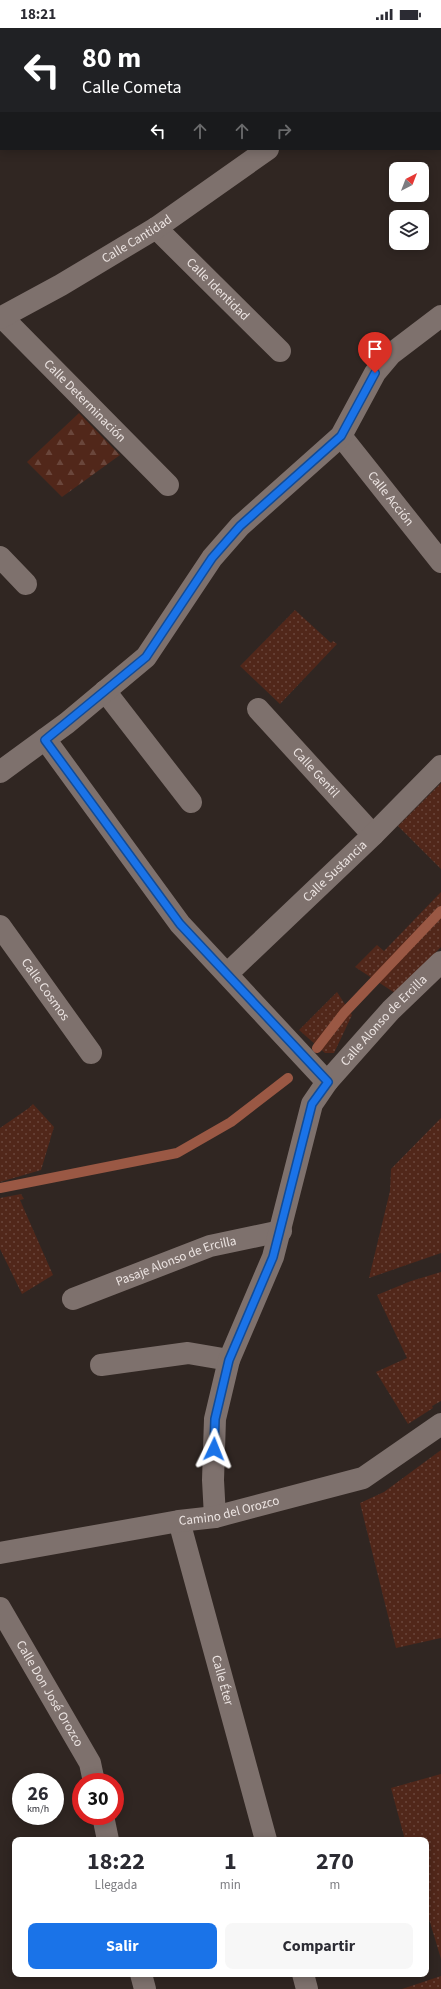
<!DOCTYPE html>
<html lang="es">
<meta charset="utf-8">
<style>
body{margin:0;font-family:"Source Sans 3",sans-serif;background:#f7f7f7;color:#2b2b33;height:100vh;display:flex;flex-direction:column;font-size:15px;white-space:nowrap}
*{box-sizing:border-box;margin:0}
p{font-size:13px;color:#7c7c81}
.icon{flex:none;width:22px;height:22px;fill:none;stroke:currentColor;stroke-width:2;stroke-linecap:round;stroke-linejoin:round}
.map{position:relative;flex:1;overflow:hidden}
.details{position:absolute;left:12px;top:1809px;width:417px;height:140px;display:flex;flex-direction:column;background:#fff;border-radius:8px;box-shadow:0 2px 10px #0003}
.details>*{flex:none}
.banner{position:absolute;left:0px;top:0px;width:441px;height:122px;box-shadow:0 2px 10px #0003;background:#202124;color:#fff;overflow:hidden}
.needle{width:26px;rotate:42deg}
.controls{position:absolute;left:389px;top:134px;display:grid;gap:8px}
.controls a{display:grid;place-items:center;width:40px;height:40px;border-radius:8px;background:#fff;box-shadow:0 2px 10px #0003;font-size:20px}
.speed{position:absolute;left:12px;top:1745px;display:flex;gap:8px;font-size:20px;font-weight:700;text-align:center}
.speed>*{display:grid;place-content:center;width:52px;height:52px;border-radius:50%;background:#fff;box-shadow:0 2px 10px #0003;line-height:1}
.speed small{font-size:10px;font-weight:400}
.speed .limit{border:6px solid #d22;background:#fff;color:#111}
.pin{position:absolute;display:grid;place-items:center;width:34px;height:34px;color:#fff;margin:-41px -17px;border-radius:50% 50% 50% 0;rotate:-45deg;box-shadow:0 0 4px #0007}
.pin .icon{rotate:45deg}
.me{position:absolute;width:44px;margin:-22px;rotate:2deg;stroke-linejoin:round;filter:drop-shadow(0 0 3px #0008)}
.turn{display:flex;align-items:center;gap:14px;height:84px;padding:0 16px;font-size:18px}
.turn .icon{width:52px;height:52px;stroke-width:2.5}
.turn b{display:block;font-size:28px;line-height:34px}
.lanes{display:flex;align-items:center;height:38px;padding:0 16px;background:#0003;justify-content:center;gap:20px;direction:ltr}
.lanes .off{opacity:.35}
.eta{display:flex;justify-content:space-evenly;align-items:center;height:68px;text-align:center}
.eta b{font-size:24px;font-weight:700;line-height:28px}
.primary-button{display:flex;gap:8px;margin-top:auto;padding:8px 16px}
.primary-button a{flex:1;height:46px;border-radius:8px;background:#1a73e8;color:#fff;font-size:16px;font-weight:700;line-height:46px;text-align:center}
.primary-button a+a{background:#f7f7f7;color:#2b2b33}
.status{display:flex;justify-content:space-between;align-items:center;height:28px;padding:0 20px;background:#fff;direction:ltr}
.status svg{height:11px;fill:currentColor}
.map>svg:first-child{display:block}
</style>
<div class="status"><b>18:21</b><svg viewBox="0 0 49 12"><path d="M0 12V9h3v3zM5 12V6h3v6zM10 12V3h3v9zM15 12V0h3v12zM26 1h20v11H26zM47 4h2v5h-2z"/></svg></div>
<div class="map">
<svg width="441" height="1961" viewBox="0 0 441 1961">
<defs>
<pattern id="grass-dots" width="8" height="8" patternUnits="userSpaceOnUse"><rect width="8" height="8" fill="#51271a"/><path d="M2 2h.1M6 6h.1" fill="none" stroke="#6a463b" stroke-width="1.8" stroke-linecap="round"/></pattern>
<pattern id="forest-firs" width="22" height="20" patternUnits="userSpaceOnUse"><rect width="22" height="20" fill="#51271a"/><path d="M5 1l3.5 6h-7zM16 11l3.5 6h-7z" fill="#6a463b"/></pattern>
</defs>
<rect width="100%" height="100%" fill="#302622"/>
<path fill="url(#grass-dots)" d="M 295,582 L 331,615 L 333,613 L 337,616 L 280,676 L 240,638 Z
M 441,755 L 441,841 L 398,798 Z
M 441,864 L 441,919 L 395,965 L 355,939 L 377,917 L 384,923 Z
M 337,964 L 352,987 L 334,1025 L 325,1025 L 299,1002 Z
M 33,1076 L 54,1099 L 41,1142 L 0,1154 L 0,1100 L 29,1080 Z
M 441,1090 L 441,1225 L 369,1250 L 390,1163 L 391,1141 Z
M 21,1166 L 24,1171 L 20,1172 L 53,1247 L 22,1266 L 0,1221 L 0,1170 Z
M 441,1244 L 441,1373 L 432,1378 L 433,1380 L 408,1396 L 376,1344 L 407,1330 L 377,1267 L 411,1253 Z
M 441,1422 L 441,1610 L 396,1620 L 360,1475 L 384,1464 Z
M 441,1746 L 441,1931 L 426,1881 L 426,1812 L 405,1812 L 391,1760 Z
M 441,1948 L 441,1961 L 402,1961 Z"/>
<path fill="url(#forest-firs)" d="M 79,385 L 120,427 L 62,469 L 27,434 Z"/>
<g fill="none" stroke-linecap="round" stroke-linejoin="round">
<path stroke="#9a5844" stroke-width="10" d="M 317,1020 L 344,985 L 441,883
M 0,1160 L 177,1125 L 231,1094 L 288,1050"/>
<g stroke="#7e716d" stroke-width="22">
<path d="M 440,21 L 441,20"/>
<path id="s1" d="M 156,200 L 280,323"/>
<path id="s2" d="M 2,289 L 168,457"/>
<path id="s3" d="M 0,290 L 61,257 L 156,200 L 268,121"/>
<path id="s4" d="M 341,408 L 441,534"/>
<path d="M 0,529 L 26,556"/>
<path d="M 105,663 L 191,774"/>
<path id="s5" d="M 258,681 L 373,807"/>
<path d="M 45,711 L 180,896 L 327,1054"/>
<path d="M 0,744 L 67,695 L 146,629 L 212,530 L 240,498 L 341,408 L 375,345 L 391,326 L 441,288"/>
<path id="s6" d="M 0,898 L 91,1025"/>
<path id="s7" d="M 227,946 L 373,807 L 441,738"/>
<path id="s8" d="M 73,1271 L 210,1218 L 281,1203"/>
<path d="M 101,1337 L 188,1325 L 229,1332"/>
<path id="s9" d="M 215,1489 L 213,1452 L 215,1391 L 229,1332 L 273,1229 L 312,1076 L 327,1054 L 391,982 L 441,934"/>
<path id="s10" d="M 179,1493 L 266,1812"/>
<path id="s11" d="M 0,1525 L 179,1493 L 215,1489 L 363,1450 L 441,1396"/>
<path id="s12" d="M 0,1580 L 90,1735 L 94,1754"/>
<path d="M 103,1788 L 108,1812"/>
<path d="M 141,1946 L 145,1961"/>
<path d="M 303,1946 L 307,1961"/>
</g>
<path stroke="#8f6f65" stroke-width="22" d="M 17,1 L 18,0
M 0,14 L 1,14"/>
</g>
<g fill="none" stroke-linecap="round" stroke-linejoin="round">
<g stroke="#114b97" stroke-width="10">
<path id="route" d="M 214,1421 L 215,1391 L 229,1332 L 273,1229 L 312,1076 L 328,1054 L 180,896 L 45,712 L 146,629 L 212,530 L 240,498 L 341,408 L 375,345"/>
</g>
<use href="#route" stroke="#1a73e8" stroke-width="7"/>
</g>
<g text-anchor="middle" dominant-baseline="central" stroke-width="4" stroke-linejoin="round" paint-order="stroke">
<g font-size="13" fill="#ece4e2" stroke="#15100e">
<text stroke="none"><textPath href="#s3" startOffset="158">Calle Cantidad</textPath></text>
<text stroke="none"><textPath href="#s1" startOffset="87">Calle Identidad</textPath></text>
<text stroke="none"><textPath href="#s2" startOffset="118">Calle Determinación</textPath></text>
<text stroke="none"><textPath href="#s4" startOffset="80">Calle Acción</textPath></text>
<text stroke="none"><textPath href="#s5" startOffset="86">Calle Gentil</textPath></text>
<text stroke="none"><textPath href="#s7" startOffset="149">Calle Sustancia</textPath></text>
<text stroke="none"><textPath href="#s6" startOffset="78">Calle Cosmos</textPath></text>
<text stroke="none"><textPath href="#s9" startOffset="539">Calle Alonso de Ercilla</textPath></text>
<text stroke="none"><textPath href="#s8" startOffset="110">Pasaje Alonso de Ercilla</textPath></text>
<text stroke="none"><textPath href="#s11" startOffset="233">Camino del Orozco</textPath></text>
<text stroke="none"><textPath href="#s10" startOffset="165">Calle Éter</textPath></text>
<text stroke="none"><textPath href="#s12" startOffset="99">Calle Don José Orozco</textPath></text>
</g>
</g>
</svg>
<div class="controls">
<a><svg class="needle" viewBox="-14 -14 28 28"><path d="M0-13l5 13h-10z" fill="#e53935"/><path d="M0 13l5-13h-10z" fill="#7c7c81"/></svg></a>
<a><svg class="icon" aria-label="layers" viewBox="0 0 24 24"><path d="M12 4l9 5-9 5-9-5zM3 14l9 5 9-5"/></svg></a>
</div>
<div class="speed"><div>26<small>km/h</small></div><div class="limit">30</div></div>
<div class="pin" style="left:375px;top:345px;background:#d93025"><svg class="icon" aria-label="arrive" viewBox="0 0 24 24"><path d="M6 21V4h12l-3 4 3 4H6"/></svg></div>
<svg class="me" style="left:214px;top:1421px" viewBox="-20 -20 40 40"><path d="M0-17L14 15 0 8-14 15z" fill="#1a73e8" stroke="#fff" stroke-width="4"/></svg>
<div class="banner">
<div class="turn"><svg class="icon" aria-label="left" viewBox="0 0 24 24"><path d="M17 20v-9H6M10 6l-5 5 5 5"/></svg><div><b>80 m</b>Calle Cometa</div></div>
<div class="lanes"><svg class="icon" aria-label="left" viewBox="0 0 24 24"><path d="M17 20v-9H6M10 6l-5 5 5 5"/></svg><svg class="icon off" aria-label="ahead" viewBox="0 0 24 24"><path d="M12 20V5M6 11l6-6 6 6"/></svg><svg class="icon off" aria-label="ahead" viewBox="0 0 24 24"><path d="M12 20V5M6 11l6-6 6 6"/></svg><svg class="icon off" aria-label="right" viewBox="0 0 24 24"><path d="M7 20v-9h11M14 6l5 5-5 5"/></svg></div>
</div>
<section class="details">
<div class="eta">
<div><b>18:22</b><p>Llegada</p></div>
<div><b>1</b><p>min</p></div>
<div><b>270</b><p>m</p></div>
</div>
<div class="primary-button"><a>Salir</a><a>Compartir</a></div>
</section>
</div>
